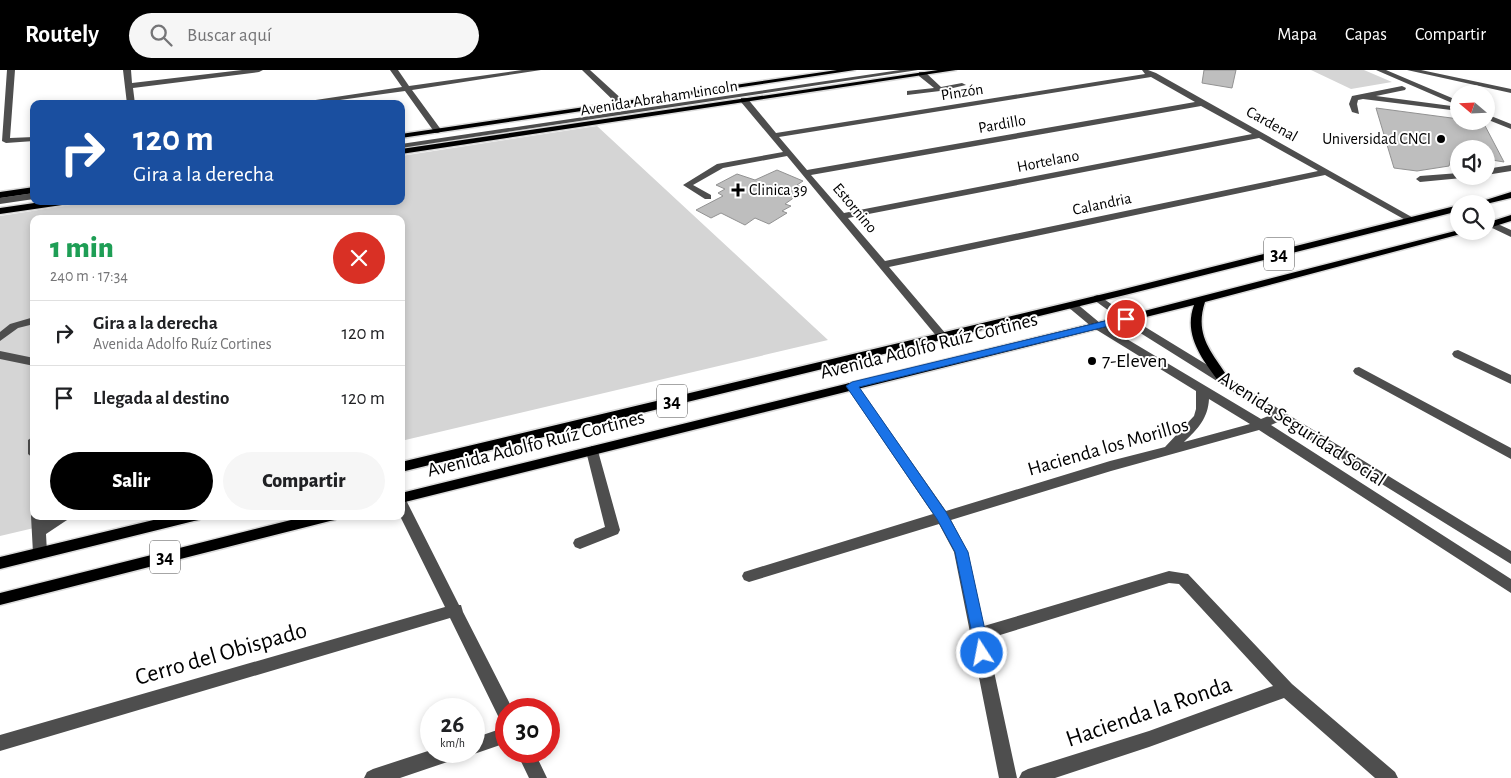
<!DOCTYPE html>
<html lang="es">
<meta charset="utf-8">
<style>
body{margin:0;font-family:"Alegreya Sans",sans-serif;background:#f6f6f6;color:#202124;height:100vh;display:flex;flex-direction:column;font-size:19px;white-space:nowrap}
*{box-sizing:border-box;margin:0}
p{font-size:16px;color:#757577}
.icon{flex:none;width:28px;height:28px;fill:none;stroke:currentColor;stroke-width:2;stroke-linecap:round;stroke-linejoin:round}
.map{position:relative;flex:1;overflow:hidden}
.side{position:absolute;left:30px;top:145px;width:375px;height:305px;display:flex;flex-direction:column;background:#fff;border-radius:10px;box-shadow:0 2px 8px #0003}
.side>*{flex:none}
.top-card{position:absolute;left:30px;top:30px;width:375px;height:105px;border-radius:10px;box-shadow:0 2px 8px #0003;background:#1a4fa0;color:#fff;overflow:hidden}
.needle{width:32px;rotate:289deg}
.buttons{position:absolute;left:1450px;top:15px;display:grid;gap:10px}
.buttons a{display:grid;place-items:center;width:45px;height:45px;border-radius:50%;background:#fff;box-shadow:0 2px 8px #0003;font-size:25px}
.speed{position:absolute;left:420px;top:628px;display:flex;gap:10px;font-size:25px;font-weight:700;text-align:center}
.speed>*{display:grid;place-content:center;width:65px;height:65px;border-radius:50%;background:#fff;box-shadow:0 2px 8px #0003;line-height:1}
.speed small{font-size:12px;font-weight:400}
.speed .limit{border:8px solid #d22;background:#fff;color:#111}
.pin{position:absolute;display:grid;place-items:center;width:42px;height:42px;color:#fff;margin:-21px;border:2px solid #fff;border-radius:50%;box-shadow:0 1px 5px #0007}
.me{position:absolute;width:55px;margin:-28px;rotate:349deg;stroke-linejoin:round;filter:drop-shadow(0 0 4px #0008)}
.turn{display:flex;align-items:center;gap:18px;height:105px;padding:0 20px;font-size:22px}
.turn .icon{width:65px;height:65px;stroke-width:2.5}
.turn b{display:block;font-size:35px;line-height:42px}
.round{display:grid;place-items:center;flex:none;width:52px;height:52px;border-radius:26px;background:#f6f6f6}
.summary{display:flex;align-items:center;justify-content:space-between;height:85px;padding:0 20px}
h1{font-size:30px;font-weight:800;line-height:38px;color:#1e9e55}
.action{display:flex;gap:10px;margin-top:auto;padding:10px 20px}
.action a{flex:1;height:58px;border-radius:30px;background:#000;color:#fff;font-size:20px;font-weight:800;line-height:58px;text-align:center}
.action a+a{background:#f6f6f6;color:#202124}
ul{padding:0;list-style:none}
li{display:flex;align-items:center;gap:15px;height:65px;padding:0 20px;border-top:1px solid #e0e0e0}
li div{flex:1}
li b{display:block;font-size:19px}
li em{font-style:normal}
header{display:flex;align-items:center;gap:30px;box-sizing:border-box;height:70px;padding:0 25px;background:#000;color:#fff}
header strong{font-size:24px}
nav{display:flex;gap:28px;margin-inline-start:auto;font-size:18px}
.search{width:350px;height:45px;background:#f6f6f6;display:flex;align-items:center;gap:12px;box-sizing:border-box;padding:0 18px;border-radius:28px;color:#757577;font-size:19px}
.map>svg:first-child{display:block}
</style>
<header>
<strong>Routely</strong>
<div class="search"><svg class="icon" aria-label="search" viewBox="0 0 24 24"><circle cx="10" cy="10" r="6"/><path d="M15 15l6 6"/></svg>Buscar aquí</div>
<nav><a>Mapa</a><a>Capas</a><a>Compartir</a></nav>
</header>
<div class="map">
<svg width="1511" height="708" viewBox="0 0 1511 708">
<rect width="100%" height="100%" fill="#fff"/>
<path fill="#d5d5d5" d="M 1311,0 L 1364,0 L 1392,12 L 1351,19 Z
M 597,56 L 828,270 L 401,371 L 401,149 L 34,149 L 34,446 L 85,446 L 0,466 L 0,146 L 96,131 L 401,131 L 401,86 Z"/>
<path fill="#bebebe" stroke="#929292" d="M 1204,0 L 1236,0 L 1232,18 L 1202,13 Z
M 1376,38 L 1459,49 L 1459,51 L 1483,52 L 1504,92 L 1486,89 L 1486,79 L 1459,79 L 1459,85 L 1452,84 L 1449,96 L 1417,101 L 1394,98 Z
M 777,100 L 803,111 L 797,115 L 806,119 L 785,134 L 791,136 L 782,141 L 787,143 L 769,154 L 755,148 L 745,155 L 721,143 L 711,148 L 696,140 L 723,126 L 718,123 L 725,119 L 716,115 L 737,104 L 755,110 Z"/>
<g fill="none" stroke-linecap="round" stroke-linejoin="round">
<g stroke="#dbdbdb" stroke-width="3">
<path id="major" d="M 837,0 L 855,0 L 401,68 L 401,64 Z
M 938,0 L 956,0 L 401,84 L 401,79 Z
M 34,117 L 34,123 L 0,128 L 0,122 Z
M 1511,122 L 1511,128 L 1486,134 L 1473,134 Z
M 48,131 L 73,131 L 69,134 L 0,144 L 0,138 Z
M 1459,135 L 1459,141 L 1121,226 L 401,402 L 401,392 L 1120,220 Z
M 1511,145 L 1511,151 L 1486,159 L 1486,153 Z
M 1459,160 L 1472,161 L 1205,232 C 1194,266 1212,282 1229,309 L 1223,313 L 1219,312 C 1202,289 1183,265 1194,235 L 401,433 L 401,423 L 1148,240 Z
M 170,446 L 201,446 L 199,450 L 194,451 L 0,499 L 0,487 Z
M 307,446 L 337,446 L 335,450 L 330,451 L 0,535 L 0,523 Z"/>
</g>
<path fill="#4e4e4e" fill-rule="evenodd" d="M 7,0 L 15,0 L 10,68 L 34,67 L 34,71 L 6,73 L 2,71 Z
M 123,0 L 131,0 L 132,13 L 242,0 L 263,0 L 259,2 L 133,18 L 135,34 L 127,34 Z
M 390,0 L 398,0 L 409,16 L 522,0 L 541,0 L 412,20 L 442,61 L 438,63 L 435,63 L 405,21 L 311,34 L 289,34 L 402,17 Z
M 582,0 L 590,0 L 625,32 L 625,36 L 619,36 Z
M 900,0 L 918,0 L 401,78 L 401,74 Z
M 1142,0 L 1148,0 L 1156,3 L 1417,150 L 1415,152 L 1409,152 L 1325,105 L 889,197 L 946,264 L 948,266 L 946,268 L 938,268 L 787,86 L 723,98 L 693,115 L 711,125 L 711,129 L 705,129 L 683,115 L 717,94 L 783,82 L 741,32 L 741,28 L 747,28 L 776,63 L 1145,4 ZM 1151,7 L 1195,32 L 807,100 L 779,67 ZM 1201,36 L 1252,64 L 844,143 L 811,105 ZM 1259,68 L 1318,101 L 885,191 L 848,148 Z
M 1376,0 L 1386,0 L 1459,31 L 1459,36 Z
M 1407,0 L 1421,0 L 1511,19 L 1511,23 Z
M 919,2 L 925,2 L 941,17 L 962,13 L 966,15 L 940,21 L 907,25 L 907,21 L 934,18 L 919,6 Z
M 1402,16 L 1406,18 L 1405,20 L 1376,26 L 1459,37 L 1459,41 L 1363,29 L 1358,30 L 1357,34 L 1359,44 L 1352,42 L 1349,34 L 1352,26 Z
M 1486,44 L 1511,54 L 1511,59 L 1486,49 Z
M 1511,95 L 1511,101 L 1486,105 L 1486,99 Z
M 1459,103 L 1459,106 L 1463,106 L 1462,108 L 1420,112 L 1416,109 L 1420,106 Z
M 34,123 L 34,129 L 0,134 L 0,128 Z
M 1491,151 L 1511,160 L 1511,167 L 1488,156 L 1486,154 Z
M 1098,225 L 1142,255 L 1511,481 L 1511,494 L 1280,351 L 1271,355 L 1511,509 L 1511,523 L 1259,360 L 1111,401 L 951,450 L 968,482 L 984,556 L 1169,501 L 1188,504 L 1292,614 L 1395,702 L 1398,708 L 1375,708 L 1284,628 L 1149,677 L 1055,708 L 1019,708 L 1022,702 L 1028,699 L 1149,661 L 1273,616 L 1179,514 L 1169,513 L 987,569 L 1017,708 L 999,708 L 954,482 L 939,454 L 749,512 L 744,510 L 742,506 L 744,502 L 933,444 L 848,319 L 846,316 L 848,313 L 856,313 L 946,441 L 1110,391 L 1165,377 L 1194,346 L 1196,339 L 1196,321 L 1092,257 L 1068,237 L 1068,233 L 1076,233 L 1100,253 L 1261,349 L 1271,345 L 1134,259 L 1094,230 L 1094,226 ZM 1209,329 L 1250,354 L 1184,372 C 1198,359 1208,348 1209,329 Z
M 34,247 L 34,254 L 18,258 L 0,271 L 0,262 L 10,254 Z
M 1458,280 L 1511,305 L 1511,314 L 1454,287 L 1452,284 L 1454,281 Z
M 0,281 L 34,288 L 34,296 L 0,289 Z
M 1359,297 L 1511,378 L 1511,389 L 1355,304 L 1353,301 L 1355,298 Z
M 34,366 L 34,389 L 28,384 L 28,370 Z
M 592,376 L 598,381 L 620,460 L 618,464 L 580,479 L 575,477 L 573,473 L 575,469 L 605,457 L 586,381 Z
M 401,429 L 406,430 L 408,434 L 459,535 L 461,535 L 463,542 L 512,638 L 506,639 L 506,652 L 500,650 L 450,548 L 0,681 L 0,665 L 445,537 L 400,446 Z
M 34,442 L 34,446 L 45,446 L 45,450 L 51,446 L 69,446 L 67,450 L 46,464 L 47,483 L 45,487 L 40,489 L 35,487 L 33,483 L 31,446 Z
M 506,657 L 506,673 L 474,684 L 468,682 L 474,681 L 474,668 Z
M 431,680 L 465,681 L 462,687 L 400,708 L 364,708 L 367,702 L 373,699 Z
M 516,681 L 534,681 L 547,708 L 529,708 Z"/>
<use href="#major" fill="#000" fill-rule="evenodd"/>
</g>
<path fill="#1a73e8" stroke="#114b97" d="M 1126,246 L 1129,247 L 1129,251 L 859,317 L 946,442 L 968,482 L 990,583 L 988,587 L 982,589 L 977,587 L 955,482 L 937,449 L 846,316 L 852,312 Z"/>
<g fill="#000" stroke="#fff" stroke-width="2">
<circle cx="1441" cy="69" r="5"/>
<path d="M735.5 112.5h5v5h5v5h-5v5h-5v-5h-5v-5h5z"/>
<circle cx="1092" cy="291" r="5"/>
</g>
<g text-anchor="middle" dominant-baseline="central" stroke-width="4" stroke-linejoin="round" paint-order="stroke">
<g font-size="16" fill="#000" stroke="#fff">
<text transform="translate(962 22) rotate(-9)">Pinzón</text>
<text transform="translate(659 28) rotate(-9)">Avenida Abraham Lincoln</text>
<text transform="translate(1002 54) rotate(-10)">Pardillo</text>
<text transform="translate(1272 54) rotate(29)">Cardenal</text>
<text transform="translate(1048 91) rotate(-11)">Hortelano</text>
<text transform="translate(1102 134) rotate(-12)">Calandria</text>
<text transform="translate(855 138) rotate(50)">Estornino</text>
</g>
<g font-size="16" fill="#000" stroke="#fff" text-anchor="end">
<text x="1431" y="69">Universidad CNCI</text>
<text x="749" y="120" text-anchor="start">Clinica 39</text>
</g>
<g fill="#fff" stroke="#4c4c4c" stroke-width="1">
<rect x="1264" y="167.5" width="30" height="33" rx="4"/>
<rect x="657" y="314.5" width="30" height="33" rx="4"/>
<rect x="150" y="470.5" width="30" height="33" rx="4"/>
</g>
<g font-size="19" font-weight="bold" fill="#000">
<text x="1279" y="184">34</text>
<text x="672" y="331">34</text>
<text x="165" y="487">34</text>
</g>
<g font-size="20" fill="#000" stroke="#fff">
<text transform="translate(929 276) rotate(-14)">Avenida Adolfo Ruíz Cortines</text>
<text transform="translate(1302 359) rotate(33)">Avenida Seguridad Social</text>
<text transform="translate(536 374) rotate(-14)">Avenida Adolfo Ruíz Cortines</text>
<text transform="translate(1108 377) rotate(-16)">Hacienda los Morillos</text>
</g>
<g font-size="20" fill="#000" stroke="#fff" text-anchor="start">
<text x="1102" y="291">7-Eleven</text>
</g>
<g font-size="24" fill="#000" stroke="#fff">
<text transform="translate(221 584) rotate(-16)">Cerro del Obispado</text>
<text transform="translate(1149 642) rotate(-19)">Hacienda la Ronda</text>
</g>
</g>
</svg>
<div class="buttons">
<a><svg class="needle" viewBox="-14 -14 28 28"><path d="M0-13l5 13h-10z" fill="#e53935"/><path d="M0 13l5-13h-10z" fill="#757577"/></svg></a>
<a><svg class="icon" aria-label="sound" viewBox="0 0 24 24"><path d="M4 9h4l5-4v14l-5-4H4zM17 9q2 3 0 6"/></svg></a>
<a><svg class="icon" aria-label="search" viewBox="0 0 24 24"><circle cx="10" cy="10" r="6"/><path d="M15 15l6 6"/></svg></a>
</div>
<div class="speed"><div>26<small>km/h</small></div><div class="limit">30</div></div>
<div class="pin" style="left:1126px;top:249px;background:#d93025"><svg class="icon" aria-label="arrive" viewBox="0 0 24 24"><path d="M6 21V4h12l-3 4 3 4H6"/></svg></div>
<svg class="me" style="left:982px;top:583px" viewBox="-20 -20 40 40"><circle r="17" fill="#1a73e8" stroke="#fff" stroke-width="3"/><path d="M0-11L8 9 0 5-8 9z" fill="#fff"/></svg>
<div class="top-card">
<div class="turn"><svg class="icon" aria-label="right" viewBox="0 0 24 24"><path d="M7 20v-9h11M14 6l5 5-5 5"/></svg><div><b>120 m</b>Gira a la derecha</div></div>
</div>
<section class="side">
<div class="summary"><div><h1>1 min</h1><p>240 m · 17:34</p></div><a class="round" style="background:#d93025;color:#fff"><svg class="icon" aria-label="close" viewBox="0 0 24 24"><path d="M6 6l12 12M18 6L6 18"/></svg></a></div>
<ul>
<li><svg class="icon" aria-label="right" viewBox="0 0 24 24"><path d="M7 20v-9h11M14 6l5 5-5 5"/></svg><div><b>Gira a la derecha</b><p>Avenida Adolfo Ruíz Cortines</p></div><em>120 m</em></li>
<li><svg class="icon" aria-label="arrive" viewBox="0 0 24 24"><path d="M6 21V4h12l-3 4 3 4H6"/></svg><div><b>Llegada al destino</b></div><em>120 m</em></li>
</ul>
<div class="action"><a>Salir</a><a>Compartir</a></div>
</section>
</div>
